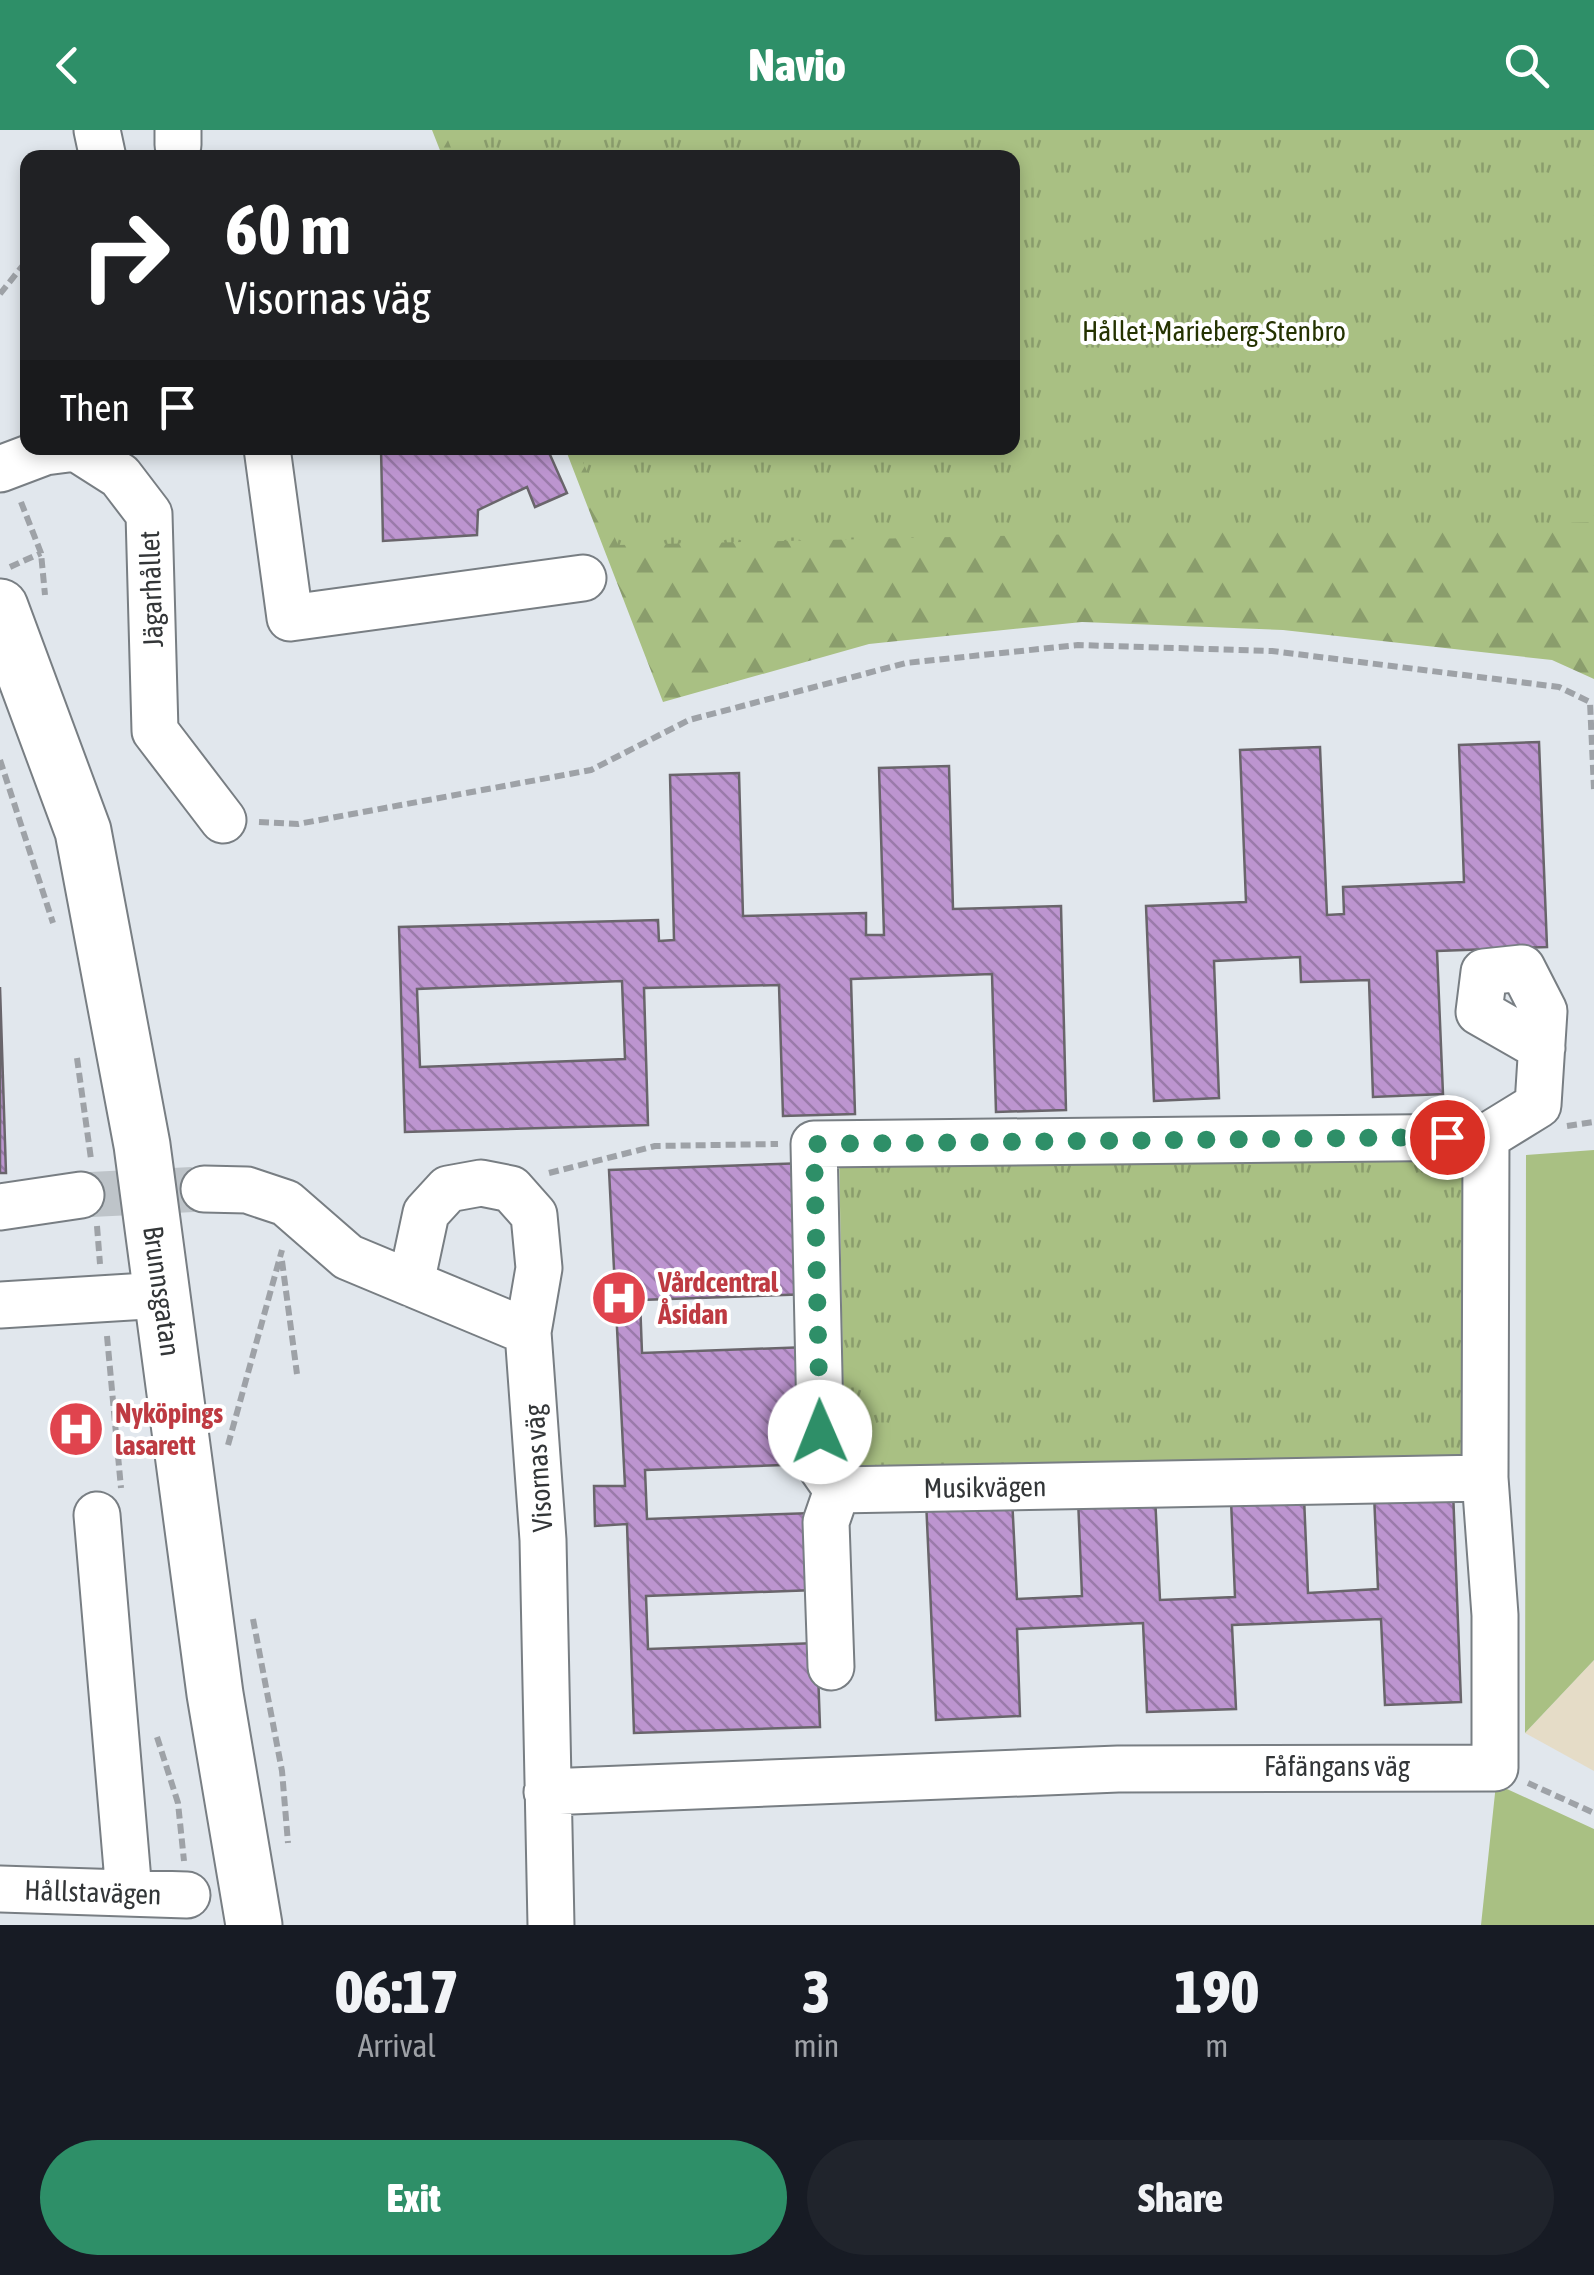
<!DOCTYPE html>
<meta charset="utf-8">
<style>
body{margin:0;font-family:"Asap Condensed",sans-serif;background:#20242c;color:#f1f3f6;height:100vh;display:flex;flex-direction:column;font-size:38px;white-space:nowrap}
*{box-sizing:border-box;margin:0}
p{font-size:32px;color:#9ea1a6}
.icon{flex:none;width:55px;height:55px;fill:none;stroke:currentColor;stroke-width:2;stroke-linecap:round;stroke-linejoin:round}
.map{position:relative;height:1795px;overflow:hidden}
.side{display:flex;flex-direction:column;background:#171b24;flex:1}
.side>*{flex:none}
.top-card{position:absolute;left:20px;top:20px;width:1000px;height:305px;border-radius:20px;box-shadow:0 5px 15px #0003;background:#202124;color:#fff;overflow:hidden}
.pin{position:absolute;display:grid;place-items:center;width:85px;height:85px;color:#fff;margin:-42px;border:5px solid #fff;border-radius:50%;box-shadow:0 2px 10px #0007}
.me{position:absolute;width:110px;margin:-55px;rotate:359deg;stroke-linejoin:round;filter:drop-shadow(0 0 8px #0008)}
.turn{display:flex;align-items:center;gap:35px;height:210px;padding:0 40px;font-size:45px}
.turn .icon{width:130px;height:130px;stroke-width:2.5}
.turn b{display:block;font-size:70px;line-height:85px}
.then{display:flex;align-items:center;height:95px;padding:0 40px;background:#0003;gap:20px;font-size:38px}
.eta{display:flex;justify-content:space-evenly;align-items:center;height:170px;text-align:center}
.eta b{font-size:60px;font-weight:800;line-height:70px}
.primary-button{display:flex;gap:20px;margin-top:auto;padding:20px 40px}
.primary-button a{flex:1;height:115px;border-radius:60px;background:#2e8f68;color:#fff;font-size:40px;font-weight:800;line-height:115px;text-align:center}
.primary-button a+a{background:#20242c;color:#f1f3f6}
header{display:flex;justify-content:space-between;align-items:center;height:130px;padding:0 40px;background:#2e8f68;color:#fff;font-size:45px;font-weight:800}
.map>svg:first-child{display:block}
</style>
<header><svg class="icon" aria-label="back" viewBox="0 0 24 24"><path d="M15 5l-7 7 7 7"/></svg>Navio<svg class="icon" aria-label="search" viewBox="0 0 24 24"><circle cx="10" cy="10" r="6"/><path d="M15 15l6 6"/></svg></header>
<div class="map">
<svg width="1594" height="1795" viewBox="0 0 1594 1795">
<defs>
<pattern id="forest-firs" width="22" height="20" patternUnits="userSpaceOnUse" patternTransform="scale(2.5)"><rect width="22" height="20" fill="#a9c083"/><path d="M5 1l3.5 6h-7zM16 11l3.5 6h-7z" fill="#8a9d6c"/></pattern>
<pattern id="park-tufts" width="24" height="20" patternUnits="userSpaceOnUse" patternTransform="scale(2.5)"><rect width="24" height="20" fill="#a9c083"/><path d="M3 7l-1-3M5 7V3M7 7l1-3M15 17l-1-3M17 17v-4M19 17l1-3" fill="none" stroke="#8a9d6c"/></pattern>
<pattern id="building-back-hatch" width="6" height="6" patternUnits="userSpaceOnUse" patternTransform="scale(2.5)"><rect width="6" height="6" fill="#bd95d0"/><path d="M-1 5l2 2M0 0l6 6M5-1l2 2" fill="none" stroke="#9a7aaa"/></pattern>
</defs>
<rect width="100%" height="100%" fill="#e1e7ed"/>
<path fill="#e5dcc7" d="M 1594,1530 L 1594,1641 L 1525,1603 Z"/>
<path fill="#a9c083" d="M 1594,1020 L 1594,1530 L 1525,1603 L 1526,1025 Z
M 1496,1654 L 1594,1699 L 1594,1795 L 1481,1795 Z"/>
<path fill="url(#forest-firs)" d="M 432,0 L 1594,0 L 1594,549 L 1552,530 L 1283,500 L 1082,492 L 869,514 L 663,572 L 565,318 L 1012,318 L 1012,28 L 443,28 Z"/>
<path fill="url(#park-tufts)" d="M 444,0 L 1594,0 L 1594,392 L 618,415 L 577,318 L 1012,318 L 1012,28 L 455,28 Z
M 1473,1018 L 1474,1338 L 845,1346 L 839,1022 Z"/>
<path fill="url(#building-back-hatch)" stroke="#69656b" stroke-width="2.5" fill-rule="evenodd" d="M 281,22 L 281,28 L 191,28 L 191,25 Z
M 381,318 L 547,318 L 567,363 L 535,377 L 527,357 L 478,380 L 477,405 L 383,411 Z
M 1539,612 L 1547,817 L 1437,821 L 1443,964 L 1373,967 L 1369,850 L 1301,852 L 1300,827 L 1214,831 L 1219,968 L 1154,971 L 1146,776 L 1246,772 L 1240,620 L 1320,617 L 1327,785 L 1344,784 L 1343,757 L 1464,752 L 1459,615 Z
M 949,636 L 953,779 L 1061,776 L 1066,980 L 996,982 L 992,844 L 851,849 L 855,984 L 783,986 L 779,855 L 644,858 L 648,995 L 405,1002 L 399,797 L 658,790 L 659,811 L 674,810 L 670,645 L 739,643 L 743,786 L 866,783 L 866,805 L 884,805 L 879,638 ZM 622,851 L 625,929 L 420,937 L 417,859 Z
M 0,857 L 6,1043 L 0,1043 Z
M 807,1033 L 811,1164 L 640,1170 L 642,1223 L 808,1217 L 812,1334 L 645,1340 L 647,1389 L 812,1383 L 815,1460 L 646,1466 L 648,1519 L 817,1513 L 820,1597 L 634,1603 L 627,1394 L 595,1396 L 594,1356 L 625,1356 L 609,1040 Z
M 1453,1360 L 1461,1572 L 1385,1575 L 1381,1489 L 1232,1495 L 1236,1579 L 1147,1582 L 1143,1493 L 1017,1499 L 1020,1586 L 936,1590 L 926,1370 L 1012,1367 L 1017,1469 L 1082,1466 L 1078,1368 L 1155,1365 L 1160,1470 L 1235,1467 L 1231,1370 L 1304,1367 L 1308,1463 L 1378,1459 L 1374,1363 Z"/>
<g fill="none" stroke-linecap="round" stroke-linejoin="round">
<path stroke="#bec4c9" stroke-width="45" stroke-dasharray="45 22" stroke-linecap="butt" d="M 81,1065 L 204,1059"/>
<g stroke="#787e83" stroke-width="49">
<path id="minor" d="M 97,0 L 103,28
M 178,0 L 178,15
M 267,318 L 290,488 L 583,448
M 0,339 L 45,322 L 76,318 L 120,346 L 149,384 L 155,601 L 223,690
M 1486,1007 L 1538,975 L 1544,881 L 1522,838 L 1484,842 L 1479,882 L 1542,918
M 204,1059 L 247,1060 L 286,1073 L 348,1127 L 528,1202
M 0,1077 L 81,1065
M 411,1153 L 426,1083 L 448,1059 L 481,1053 L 511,1059 L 534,1085 L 539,1138 L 528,1202 L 543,1410 L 551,1795
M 0,1175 L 163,1165
M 1485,1348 L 837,1360 L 821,1337 L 814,1014 L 1486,1007
M 97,1385 L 129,1763
M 831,1537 L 826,1392 L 837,1360
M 547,1662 L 1118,1639 L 1495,1638 L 1495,1485 L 1485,1348 L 1486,1007
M 0,1759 L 187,1765"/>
</g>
<g stroke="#787e83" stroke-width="59">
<path id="major" d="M 0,477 L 83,701 L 142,1015 L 215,1564 L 254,1795"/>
</g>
<path stroke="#9ea2a7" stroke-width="6" stroke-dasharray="10 5" stroke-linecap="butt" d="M 0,164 L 28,129
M 21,372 L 41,423 L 45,465
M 10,437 L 41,423
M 0,630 L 53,793
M 259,692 L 298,694 L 591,640 L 689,590 L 906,533 L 1078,515 L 1272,521 L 1559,557 L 1590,572 L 1594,659
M 77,928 L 91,1029
M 1567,996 L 1594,992
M 549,1043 L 655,1016 L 778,1014
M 97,1096 L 100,1134
M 282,1131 L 297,1244
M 107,1206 L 121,1358
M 228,1315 L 282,1120
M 253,1489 L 282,1641 L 288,1713
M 157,1607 L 178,1673 L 184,1731
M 1528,1653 L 1594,1683"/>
<use href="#minor" stroke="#fff" stroke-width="45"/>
<use href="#major" stroke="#fff" stroke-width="55"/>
</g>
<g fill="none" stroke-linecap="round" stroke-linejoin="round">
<path stroke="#2e8f68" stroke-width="18" stroke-dasharray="0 32.4" d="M 820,1302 L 814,1014 L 1447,1007"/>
</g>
<defs>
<g id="hospital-disc" transform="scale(2.875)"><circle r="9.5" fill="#e0444e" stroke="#fff"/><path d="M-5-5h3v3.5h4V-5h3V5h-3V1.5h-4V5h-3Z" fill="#fff"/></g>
</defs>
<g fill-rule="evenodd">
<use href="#hospital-disc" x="619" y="1168"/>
<use href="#hospital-disc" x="76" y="1299"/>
</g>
<g text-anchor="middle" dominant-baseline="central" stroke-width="8" stroke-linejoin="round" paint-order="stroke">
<g font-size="28" fill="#243200" stroke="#fff">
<text x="1214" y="201">Hållet-Marieberg-Stenbro</text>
</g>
<g font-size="28" fill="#333638" stroke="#fff">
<text transform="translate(151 459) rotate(-92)">Jägarhållet</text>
<text transform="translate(162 1161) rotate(82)">Brunnsgatan</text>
<text transform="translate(538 1338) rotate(-94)">Visornas väg</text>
<text transform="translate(985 1357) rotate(-1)">Musikvägen</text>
<text x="1337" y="1636">Fåfängans väg</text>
<text transform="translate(93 1762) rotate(2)">Hållstavägen</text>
</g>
<g font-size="28" font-weight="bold" fill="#be3a42" stroke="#fff" text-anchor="start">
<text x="658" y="1152">Vårdcentral<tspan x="658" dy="32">Åsidan</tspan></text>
<text x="115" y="1283">Nyköpings<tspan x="115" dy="32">lasarett</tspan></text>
</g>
</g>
</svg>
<div class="pin" style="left:1447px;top:1007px;background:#d93025"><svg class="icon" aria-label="arrive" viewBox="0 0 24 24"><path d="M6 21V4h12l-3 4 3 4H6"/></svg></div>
<svg class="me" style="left:820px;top:1302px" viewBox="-20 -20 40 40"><circle r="19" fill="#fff"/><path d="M0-13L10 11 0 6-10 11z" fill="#2e8f68"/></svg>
<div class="top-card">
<div class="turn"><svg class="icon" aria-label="right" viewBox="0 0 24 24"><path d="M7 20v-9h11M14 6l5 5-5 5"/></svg><div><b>60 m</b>Visornas väg</div></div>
<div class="then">Then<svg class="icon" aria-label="arrive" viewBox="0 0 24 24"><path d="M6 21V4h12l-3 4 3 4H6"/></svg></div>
</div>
</div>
<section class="side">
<div class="eta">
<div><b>06:17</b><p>Arrival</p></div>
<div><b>3</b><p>min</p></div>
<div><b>190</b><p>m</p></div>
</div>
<div class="primary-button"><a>Exit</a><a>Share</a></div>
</section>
